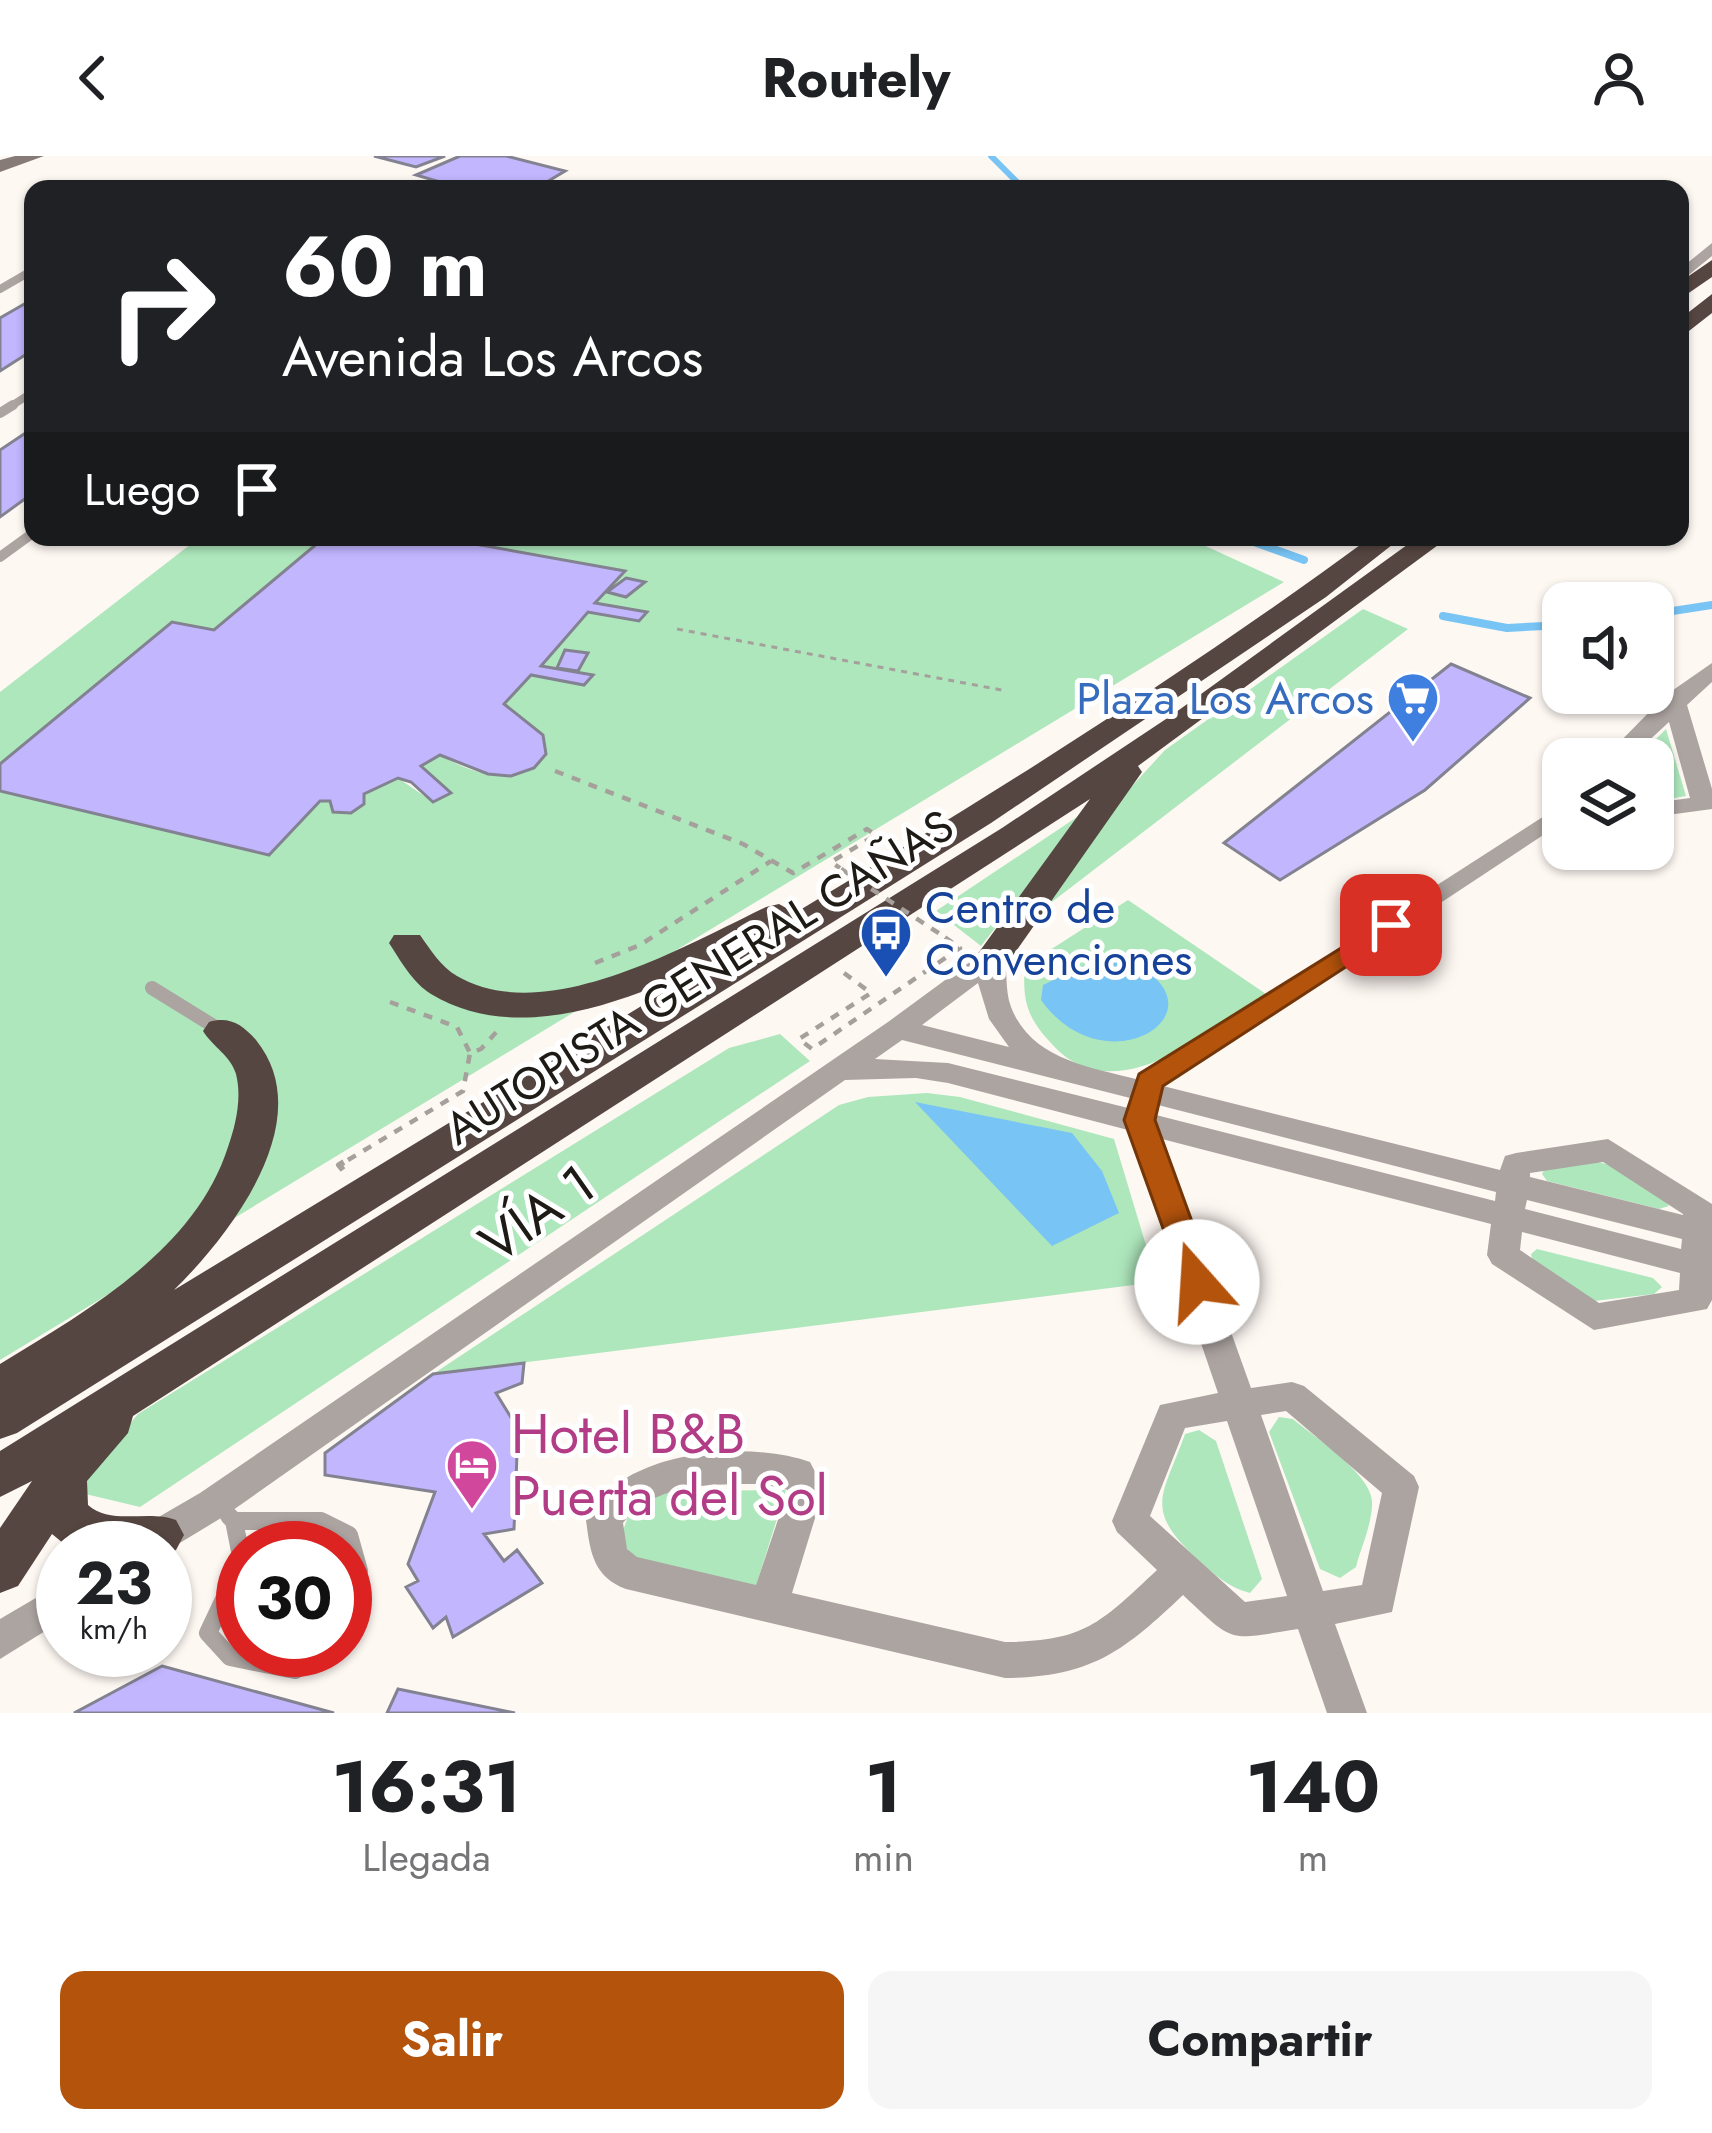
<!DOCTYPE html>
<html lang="es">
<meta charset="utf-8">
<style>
body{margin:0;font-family:Jost,sans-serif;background:#f6f6f6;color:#202124;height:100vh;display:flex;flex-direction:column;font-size:45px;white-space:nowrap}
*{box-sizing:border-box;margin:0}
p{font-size:39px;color:#757577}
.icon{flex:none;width:66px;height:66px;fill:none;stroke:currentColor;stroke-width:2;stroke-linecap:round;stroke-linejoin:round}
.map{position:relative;height:1557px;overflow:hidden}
.details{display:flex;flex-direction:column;background:#fff;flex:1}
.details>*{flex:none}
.guide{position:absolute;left:24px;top:24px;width:1665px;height:366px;border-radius:24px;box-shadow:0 3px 9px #0004;background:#202124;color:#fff;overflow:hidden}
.controls{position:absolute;left:1542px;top:426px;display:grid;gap:24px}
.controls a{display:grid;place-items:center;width:132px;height:132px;border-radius:24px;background:#fff;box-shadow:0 3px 9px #0004;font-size:60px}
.speed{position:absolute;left:36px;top:1365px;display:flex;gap:24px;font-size:60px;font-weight:700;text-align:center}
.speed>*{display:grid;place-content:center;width:156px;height:156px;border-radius:50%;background:#fff;box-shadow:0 3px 9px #0004;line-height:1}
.speed small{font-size:30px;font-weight:400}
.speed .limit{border:18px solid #d22;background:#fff;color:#111}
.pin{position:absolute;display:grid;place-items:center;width:102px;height:102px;color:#fff;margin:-51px;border-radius:24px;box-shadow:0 6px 18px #0006}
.me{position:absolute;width:132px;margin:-66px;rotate:341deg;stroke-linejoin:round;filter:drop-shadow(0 0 9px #0008)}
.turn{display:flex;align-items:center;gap:42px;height:252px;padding:0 60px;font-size:54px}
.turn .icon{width:156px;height:156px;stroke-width:2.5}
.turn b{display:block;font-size:84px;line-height:102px}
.then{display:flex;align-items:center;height:114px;padding:0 60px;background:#0003;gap:24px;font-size:45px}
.eta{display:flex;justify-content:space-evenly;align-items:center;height:204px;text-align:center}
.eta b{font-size:72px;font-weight:700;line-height:84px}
.primary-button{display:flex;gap:24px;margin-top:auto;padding:24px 60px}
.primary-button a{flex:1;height:138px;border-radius:24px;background:#b3530c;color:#fff;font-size:48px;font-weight:700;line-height:138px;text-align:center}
.primary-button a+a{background:#f6f6f6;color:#202124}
header{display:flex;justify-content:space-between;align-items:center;height:156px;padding:0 60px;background:#fff;font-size:54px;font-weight:700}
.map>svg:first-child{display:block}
</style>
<header><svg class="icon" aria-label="back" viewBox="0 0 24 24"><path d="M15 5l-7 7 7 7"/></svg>Routely<svg class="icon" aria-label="person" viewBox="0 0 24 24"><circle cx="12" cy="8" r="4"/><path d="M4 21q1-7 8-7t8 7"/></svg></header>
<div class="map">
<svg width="1712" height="1557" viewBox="0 0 1712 1557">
<rect width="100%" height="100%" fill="#fef8f3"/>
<path fill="#aee7bc" d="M 200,381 L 325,381 L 214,474 L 172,466 L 0,608 L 0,536 Z
M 436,381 L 1186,381 L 1284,426 L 0,1204 L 0,635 L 269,698 L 320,645 L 330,645 L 334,656 L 351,657 L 364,648 L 364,638 L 398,622 L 433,646 L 450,638 L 421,610 L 440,599 C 470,617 524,636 546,598 L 543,579 L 504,548 L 531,519 L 585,529 L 592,519 L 541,510 L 588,456 L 639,465 L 646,456 L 595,447 L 623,415 Z
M 1363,453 L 1408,473 L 1031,762 L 1123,640 L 1165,594 Z
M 1666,573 L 1686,640 L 1653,646 L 1653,603 L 1636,603 Z
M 1089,653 L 981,790 L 936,755 Z
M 1128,744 L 1266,838 C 1209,875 1113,960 1050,886 C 1027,861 1022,844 1025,810 Z
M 780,878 L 810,905 L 140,1351 L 73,1335 L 138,1258 L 729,892 Z
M 927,937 L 960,941 L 1114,983 L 1157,1126 L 433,1218 L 839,949 L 868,941 Z
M 1590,1005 C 1616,1007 1654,1028 1669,1050 L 1659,1053 L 1547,1025 L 1542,1018 L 1545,1012 Z
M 1537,1093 L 1653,1122 L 1662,1131 L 1654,1138 L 1594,1145 L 1533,1106 L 1531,1098 Z
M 1279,1261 L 1293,1263 C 1313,1280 1371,1318 1372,1345 C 1373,1366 1361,1391 1356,1411 L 1340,1422 L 1320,1413 L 1269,1276 Z
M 1199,1274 L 1216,1285 L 1262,1423 L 1250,1437 C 1227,1431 1214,1418 1196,1402 C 1143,1352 1163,1340 1185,1278 Z
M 786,1334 L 755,1433 L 632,1401 L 620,1382 L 633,1348 L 665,1335 Z"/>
<path fill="#78c4f4" d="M 1120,802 C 1239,847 1109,939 1041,844 L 1043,829 L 1087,808 Z
M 915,946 L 1072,977 L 1102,1015 L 1119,1057 L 1052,1090 Z"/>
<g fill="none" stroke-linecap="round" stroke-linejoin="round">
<path stroke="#78c4f4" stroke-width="6" d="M 991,0 L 1024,33"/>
<path stroke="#78c4f4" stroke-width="8" d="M 1240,381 L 1304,404
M 1653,458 L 1712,449
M 1443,460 L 1507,472 L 1563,469"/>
</g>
<path fill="#c2b6ff" stroke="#838291" stroke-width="3" d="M 374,0 L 445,0 L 416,11 Z
M 460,0 L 506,0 L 565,15 L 535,33 L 464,33 L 416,19 Z
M 33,143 L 33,194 L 0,215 L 0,162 Z
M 33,272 L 33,337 L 0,361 L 0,294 Z
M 325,381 L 436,381 L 625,415 L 595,447 L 647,456 L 639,465 L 588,456 L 541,510 L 593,519 L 584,529 L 531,519 L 504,548 L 543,579 L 546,598 L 534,612 L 511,620 L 488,618 L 440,599 L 421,610 L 451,637 L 433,646 L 411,626 L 398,622 L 364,638 L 364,648 L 351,657 L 333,656 L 330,645 L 320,645 L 269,699 L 0,635 L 0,608 L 172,466 L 214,474 Z
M 626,422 L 645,426 L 626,441 L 607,436 Z
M 565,494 L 588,497 L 578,515 L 557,512 Z
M 1451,508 L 1530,542 L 1425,634 L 1280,724 L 1224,687 Z
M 524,1207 L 522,1227 L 496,1237 L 518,1273 L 514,1373 L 484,1378 L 504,1405 L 517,1394 L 542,1427 L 453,1481 L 446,1461 L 433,1472 L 406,1431 L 418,1425 L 408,1408 L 435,1336 L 325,1319 L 325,1297 L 433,1218 Z
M 162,1510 L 334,1557 L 74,1557 Z
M 398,1533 L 515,1557 L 387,1557 Z"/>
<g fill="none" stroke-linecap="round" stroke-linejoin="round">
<path stroke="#a5a09b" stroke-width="3" stroke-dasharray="6 6" stroke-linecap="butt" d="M 677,473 L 1007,535"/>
<path stroke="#a5a09b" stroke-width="4.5" stroke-dasharray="9 9" stroke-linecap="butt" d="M 555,615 L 743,688 L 793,717 L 867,673 L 876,679 L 831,706 L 840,712
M 595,807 L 640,789 L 771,705
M 844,817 L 871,837 L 799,883 L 812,893 L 960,792 L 940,778
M 390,846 L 457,871 L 470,897
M 348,1004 L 463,935 L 470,897 L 481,893 L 499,873"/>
<path stroke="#a5a09b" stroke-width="6" stroke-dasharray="12 12" stroke-linecap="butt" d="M 343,1014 L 339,1009 L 353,1001"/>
<path stroke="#aca4a1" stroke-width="8" d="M 0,133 L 33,114
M 8,252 L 33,236"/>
<path stroke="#aca4a1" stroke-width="10" d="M 0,257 L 13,249
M 0,401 L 33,377"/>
<path stroke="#aca4a1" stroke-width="14" d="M 152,832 L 220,874"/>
<path stroke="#aca4a1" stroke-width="18" d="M 229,1360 L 234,1365 L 321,1365 L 349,1379 L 359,1415 L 345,1449
M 234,1365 L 242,1405 L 208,1477 L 230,1501 L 295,1514 L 327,1494"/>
<path fill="#aca4a1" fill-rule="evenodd" d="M 1712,87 L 1712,100 L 1680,126 L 1680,113 Z
M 1712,507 L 1712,526 L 1687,549 L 1712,633 L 1712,653 L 1653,661 L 1653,647 L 1690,642 L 1669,566 L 1629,603 L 1603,603 L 1666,539 Z
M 1563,648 L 1563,666 L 1163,930 L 1500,1014 L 1505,1000 L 1516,997 L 1608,983 L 1712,1048 L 1712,1144 L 1707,1153 L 1594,1174 L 1492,1108 L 1487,1099 L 1491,1068 L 1162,983 L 1251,1232 L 1292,1226 L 1304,1230 L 1414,1320 L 1419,1331 L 1392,1456 L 1335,1468 L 1367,1557 L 1327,1557 L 1298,1473 C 1227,1484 1236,1489 1183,1439 C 1123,1496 1091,1521 1005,1522 L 626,1433 C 593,1421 590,1395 586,1364 C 618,1295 745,1283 810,1306 L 824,1333 L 792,1437 L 1005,1486 C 1086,1485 1100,1467 1157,1414 L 1117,1376 L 1112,1365 L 1160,1249 L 1218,1237 L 1128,974 L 948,927 L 916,922 L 845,924 L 226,1359 L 165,1396 L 165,1392 L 120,1392 L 126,1380 L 200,1337 L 888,866 L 982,797 L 1002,797 C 1009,813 1004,833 1011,851 C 1031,903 1089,911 1136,923 ZM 978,827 L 989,863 L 1009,891 L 922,869 ZM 902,884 L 1130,942 L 1128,952 L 948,907 L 875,903 ZM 1158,949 L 1496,1036 L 1495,1045 L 1156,959 ZM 1603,1006 L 1683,1058 L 1683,1059 L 1530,1021 L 1530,1017 ZM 1527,1044 L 1682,1083 L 1681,1093 L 1525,1053 ZM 1522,1076 L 1680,1117 L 1679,1134 L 1599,1147 L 1520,1094 ZM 1286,1255 L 1382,1337 L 1362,1429 L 1323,1435 L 1261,1259 ZM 1227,1265 L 1287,1440 L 1245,1446 L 1150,1360 L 1185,1272 ZM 763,1328 L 788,1334 L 756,1429 L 637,1401 L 627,1393 L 623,1367 C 655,1326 714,1328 763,1328 Z
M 63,1426 L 63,1464 L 0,1503 L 0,1463 Z"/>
<path fill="#877b77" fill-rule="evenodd" d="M 15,0 L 44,0 L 0,16 L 0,4 Z"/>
<path fill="#564641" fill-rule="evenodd" d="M 1712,104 L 1712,121 L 1680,143 L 1680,126 Z
M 1712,138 L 1712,157 L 1680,182 L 1680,163 Z
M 1371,381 L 1402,381 L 1326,441 L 991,667 L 17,1277 L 0,1283 L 0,1208 C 87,1155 195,1094 228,991 C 236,968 242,942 236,918 C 230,899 213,891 203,875 L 209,866 C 229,860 242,868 256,884 C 320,963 231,1078 174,1134 L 727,798 C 641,840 522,893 431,838 C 413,827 400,804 389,787 L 394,779 L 420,779 C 430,793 441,811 457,820 C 545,872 686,789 766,751 L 779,748 L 795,757 C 991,639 1187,517 1371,381 Z
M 1418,381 L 1449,381 L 1138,610 L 1142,616 L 1005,811 L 979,811 L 974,803 L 1090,643 L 133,1260 L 128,1277 L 87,1325 L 88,1349 C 111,1370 149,1353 176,1364 L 184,1379 L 176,1394 L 165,1399 L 165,1392 L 69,1392 L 52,1378 L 18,1430 L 0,1437 L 0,1372 L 32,1325 L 0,1341 L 0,1295 L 1002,672 L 1172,559 Z"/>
<path stroke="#a5a09b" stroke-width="4.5" stroke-dasharray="9 9" stroke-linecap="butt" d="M 841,713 L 940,778"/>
</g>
<path fill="#b3530c" stroke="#743608" stroke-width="3" d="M 1391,761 L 1405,769 L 1401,775 L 1163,930 L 1155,964 L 1214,1126 L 1209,1136 L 1197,1139 L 1186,1136 L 1124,964 L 1139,918 Z"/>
<defs>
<g id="supermarket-pin" transform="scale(2.7)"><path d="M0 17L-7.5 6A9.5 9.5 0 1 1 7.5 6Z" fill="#3f7fe0" stroke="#fff"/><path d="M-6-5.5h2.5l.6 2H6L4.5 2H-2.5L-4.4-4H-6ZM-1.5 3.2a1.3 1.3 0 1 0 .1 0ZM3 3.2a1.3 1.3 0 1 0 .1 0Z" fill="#fff"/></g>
<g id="bus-pin" transform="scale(2.7)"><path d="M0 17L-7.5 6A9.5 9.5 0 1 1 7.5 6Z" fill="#1a4fb4" stroke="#fff"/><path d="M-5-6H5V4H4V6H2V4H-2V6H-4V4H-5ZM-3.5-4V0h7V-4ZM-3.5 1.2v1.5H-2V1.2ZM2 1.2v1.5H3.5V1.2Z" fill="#fff"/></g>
<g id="hotel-pin" transform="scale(2.7)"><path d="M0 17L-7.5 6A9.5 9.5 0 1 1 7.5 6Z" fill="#d1479c" stroke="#fff"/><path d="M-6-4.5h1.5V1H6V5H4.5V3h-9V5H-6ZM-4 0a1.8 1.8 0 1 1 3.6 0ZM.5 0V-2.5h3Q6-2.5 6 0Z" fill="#fff"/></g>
</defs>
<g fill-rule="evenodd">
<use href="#supermarket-pin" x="1413" y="542"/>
<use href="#bus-pin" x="886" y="777"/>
<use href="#hotel-pin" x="472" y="1309"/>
</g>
<g text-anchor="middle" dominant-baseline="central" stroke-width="10" stroke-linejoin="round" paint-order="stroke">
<g font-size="45" fill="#366cbe" stroke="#fff" text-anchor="end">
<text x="1374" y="542">Plaza Los Arcos</text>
</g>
<g font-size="45" fill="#164399" stroke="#fff" text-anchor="start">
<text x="925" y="751">Centro de<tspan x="925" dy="52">Convenciones</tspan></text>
</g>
<g font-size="45" fill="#1e1a15" stroke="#fff">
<text transform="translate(699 821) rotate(-32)">AUTOPISTA GENERAL CAÑAS</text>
</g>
<g font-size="54" fill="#1e1a15" stroke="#fff">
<text transform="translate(537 1057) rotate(-35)">VÍA 1</text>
</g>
<g font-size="54" fill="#b23c85" stroke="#fff" text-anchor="start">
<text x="511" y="1278">Hotel B&amp;B<tspan x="511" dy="62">Puerta del Sol</tspan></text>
</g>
</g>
</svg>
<div class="controls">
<a><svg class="icon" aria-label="sound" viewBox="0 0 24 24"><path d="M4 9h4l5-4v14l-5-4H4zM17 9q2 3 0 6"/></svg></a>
<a><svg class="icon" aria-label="layers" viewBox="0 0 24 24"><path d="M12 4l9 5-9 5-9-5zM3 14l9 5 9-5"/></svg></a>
</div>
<div class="speed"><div>23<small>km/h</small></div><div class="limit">30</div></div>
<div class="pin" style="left:1391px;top:769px;background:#d93025"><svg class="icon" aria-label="arrive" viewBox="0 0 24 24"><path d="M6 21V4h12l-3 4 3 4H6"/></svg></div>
<svg class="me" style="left:1197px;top:1126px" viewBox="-20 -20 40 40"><circle r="19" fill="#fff"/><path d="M0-13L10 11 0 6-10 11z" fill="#b3530c"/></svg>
<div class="guide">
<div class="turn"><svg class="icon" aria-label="right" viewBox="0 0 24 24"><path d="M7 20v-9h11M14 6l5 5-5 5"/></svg><div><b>60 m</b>Avenida Los Arcos</div></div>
<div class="then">Luego<svg class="icon" aria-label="arrive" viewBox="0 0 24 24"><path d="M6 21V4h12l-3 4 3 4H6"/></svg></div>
</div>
</div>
<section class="details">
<div class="eta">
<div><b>16:31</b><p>Llegada</p></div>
<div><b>1</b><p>min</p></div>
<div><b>140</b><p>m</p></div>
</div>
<div class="primary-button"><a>Salir</a><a>Compartir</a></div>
</section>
